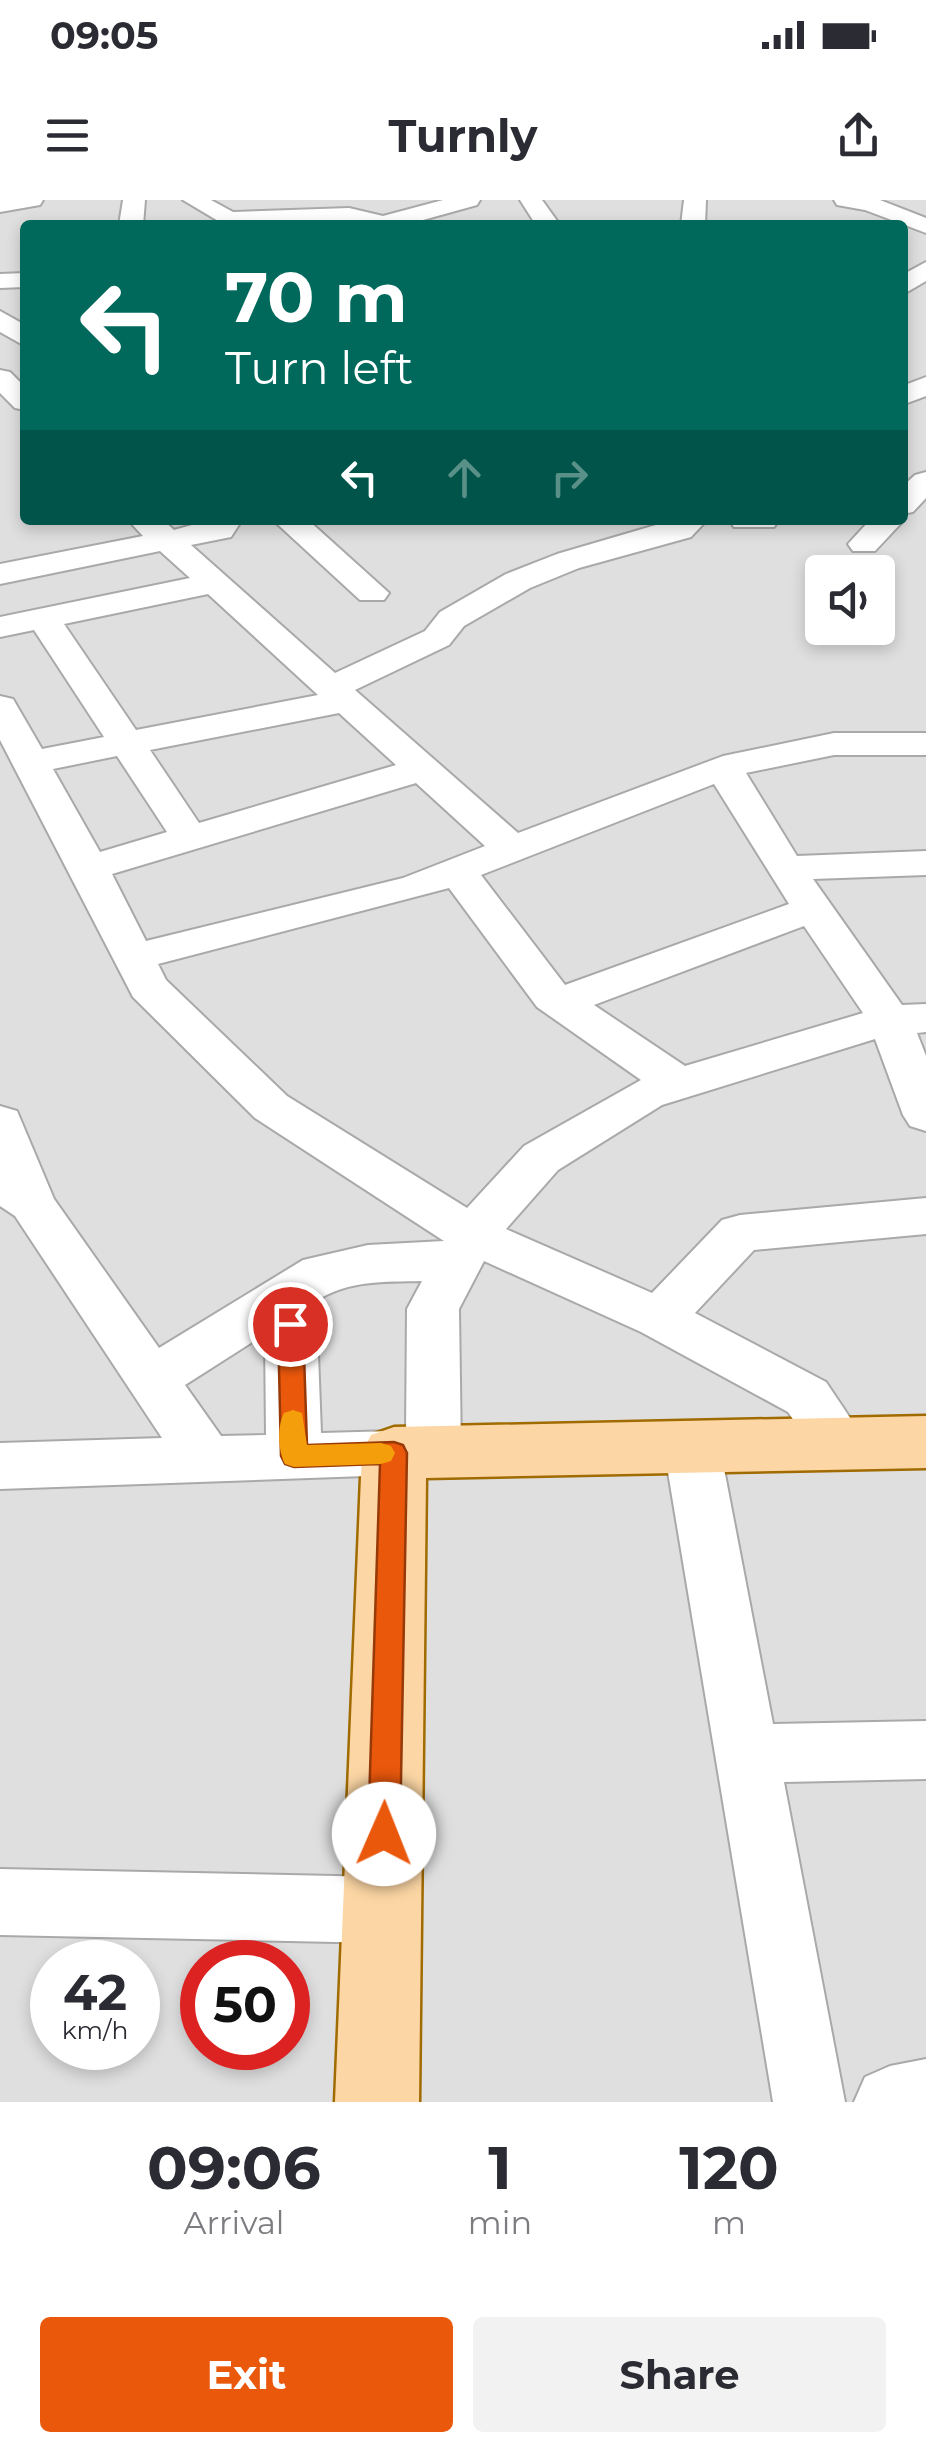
<!DOCTYPE html>
<style>
body{margin:0;font-family:Montserrat,sans-serif;background:#f2f2f3;color:#2b2b33;height:100vh;display:flex;flex-direction:column;font-size:38px;white-space:nowrap}
*{box-sizing:border-box;margin:0}
p{font-size:32px;color:#7c7c81}
.icon{flex:none;width:55px;height:55px;fill:none;stroke:currentColor;stroke-width:2;stroke-linecap:round;stroke-linejoin:round}
.map{position:relative;height:1902px;overflow:hidden}
.details{display:flex;flex-direction:column;background:#fff;flex:1}
.details>*{flex:none}
.hud{position:absolute;left:20px;top:20px;width:888px;height:305px;border-radius:10px;box-shadow:0 5px 15px #0003;background:#00695c;color:#fff;overflow:hidden}
.buttons{position:absolute;left:805px;top:355px;display:grid;gap:20px}
.buttons a{display:grid;place-items:center;width:90px;height:90px;border-radius:10px;background:#fff;box-shadow:0 5px 15px #0003;font-size:50px}
.speed{position:absolute;left:30px;top:1740px;display:flex;gap:20px;font-size:50px;font-weight:700;text-align:center}
.speed>*{display:grid;place-content:center;width:130px;height:130px;border-radius:50%;background:#fff;box-shadow:0 5px 15px #0003;line-height:1}
.speed small{font-size:25px;font-weight:400}
.speed .limit{border:15px solid #d22;background:#fff;color:#111}
.pin{position:absolute;display:grid;place-items:center;width:85px;height:85px;color:#fff;margin:-42px;border:5px solid #fff;border-radius:50%;box-shadow:0 2px 10px #0007}
.me{position:absolute;width:110px;margin:-55px;rotate:1deg;stroke-linejoin:round;filter:drop-shadow(0 0 8px #0008)}
.turn{display:flex;align-items:center;gap:35px;height:210px;padding:0 40px;font-size:45px}
.turn .icon{width:130px;height:130px;stroke-width:2.5}
.turn b{display:block;font-size:70px;line-height:85px}
.lanes{display:flex;align-items:center;height:95px;padding:0 40px;background:#0003;justify-content:center;gap:50px;direction:ltr}
.lanes .off{opacity:.35}
.eta{display:flex;justify-content:space-evenly;align-items:center;height:170px;text-align:center}
.eta b{font-size:60px;font-weight:700;line-height:70px}
.button{display:flex;gap:20px;margin-top:auto;padding:20px 40px}
.button a{flex:1;height:115px;border-radius:10px;background:#ea580c;color:#fff;font-size:40px;font-weight:700;line-height:115px;text-align:center}
.button a+a{background:#f2f2f3;color:#2b2b33}
.status{display:flex;justify-content:space-between;align-items:center;height:70px;padding:0 50px;background:#fff;direction:ltr}
.status svg{height:28px;fill:currentColor}
header{display:flex;justify-content:space-between;align-items:center;height:130px;padding:0 40px;background:#fff;font-size:45px;font-weight:700}
.map>svg:first-child{display:block}
</style>
<div class="status"><b>09:05</b><svg viewBox="0 0 49 12"><path d="M0 12V9h3v3zM5 12V6h3v6zM10 12V3h3v9zM15 12V0h3v12zM26 1h20v11H26zM47 4h2v5h-2z"/></svg></div>
<header><svg class="icon" aria-label="menu" viewBox="0 0 24 24"><path d="M4 6h16M4 12h16M4 18h16"/></svg>Turnly<svg class="icon" aria-label="share" viewBox="0 0 24 24"><path d="M12 15V3M7 8l5-5 5 5M5 13v7h14v-7"/></svg></header>
<div class="map">
<svg width="926" height="1902" viewBox="0 0 926 1902">
<rect width="100%" height="100%" fill="#f2efe9"/>
<path fill="#e0dfdf" fill-rule="evenodd" d="M 0,0 L 926,0 L 926,1902 L 0,1902 ZM 25,25 L 902,25 L 902,320 L 25,320 ZM 822,372 L 878,372 L 878,428 L 822,428 ZM 52,1762 L 138,1762 L 138,1848 L 52,1848 ZM 202,1762 L 288,1762 L 288,1848 L 202,1848 Z"/>
<g fill="none" stroke-linecap="round" stroke-linejoin="round">
<g stroke="#a9a9a9" stroke-width="4">
<path id="minor" d="M 0,0 L 43,0 L 40,5 L 0,12 Z
M 123,0 L 145,0 L 143,25 L 119,25 Z
M 183,0 L 211,0 L 233,12 L 349,8 L 383,16 L 443,0 L 480,0 L 477,5 L 405,25 L 349,22 L 225,25 Z
M 520,0 L 542,0 L 560,25 L 536,25 Z
M 684,0 L 706,0 L 705,25 L 681,25 Z
M 834,0 L 880,0 L 926,18 L 926,33 L 865,10 L 837,5 Z
M 926,62 L 926,81 L 902,95 L 902,75 Z
M 25,73 L 25,87 L 0,88 L 0,74 Z
M 0,111 L 25,125 L 25,146 L 0,132 Z
M 0,170 L 10,172 L 25,187 L 25,210 L 15,208 L 0,193 Z
M 926,177 L 926,196 L 902,205 L 902,186 Z
M 926,272 L 926,298 L 913,312 L 902,314 L 902,287 L 915,275 Z
M 902,318 L 904,320 L 875,351 L 853,351 L 848,344 L 870,320 Z
M 128,320 L 163,320 L 174,330 L 210,320 L 242,320 L 231,337 L 191,345 L 335,473 L 425,431 L 440,412 L 506,374 L 557,354 L 673,320 L 707,320 L 691,337 L 579,368 L 530,388 L 464,426 L 449,445 L 355,490 L 518,633 L 723,556 L 834,533 L 926,533 L 926,555 L 834,555 L 746,573 L 797,656 L 926,651 L 926,675 L 813,679 L 902,805 L 926,804 L 926,832 L 917,833 L 926,856 L 926,931 L 910,926 L 903,915 L 875,839 L 662,905 L 558,970 L 506,1029 L 652,1093 L 722,1020 L 740,1015 L 926,998 L 926,1034 L 754,1050 L 695,1113 L 826,1182 L 869,1246 L 860,1262 L 841,1268 L 822,1262 L 788,1212 L 641,1132 L 484,1061 L 459,1109 L 461,1252 L 453,1268 C 431,1275 416,1268 394,1275 L 0,1289 L 0,1243 L 162,1238 L 15,1016 L 0,1006 L 0,906 L 17,911 L 54,999 L 159,1148 L 303,1060 L 368,1045 L 444,1041 L 255,918 L 133,797 L 0,540 L 0,496 L 13,499 L 42,549 L 104,537 L 34,430 L 0,437 L 0,417 L 190,378 L 160,351 L 0,384 L 0,364 L 143,336 ZM 208,394 L 318,495 L 136,530 L 64,424 ZM 339,513 L 396,565 L 199,623 L 150,550 ZM 117,556 L 167,632 L 100,652 L 53,569 ZM 416,583 L 485,646 L 403,678 L 146,741 L 112,674 ZM 714,584 L 789,704 L 565,785 L 481,675 ZM 449,688 L 537,807 L 641,880 L 524,946 L 467,1008 L 287,896 L 166,780 L 158,764 ZM 804,726 L 863,813 L 685,866 L 594,805 ZM 422,1081 L 407,1109 L 406,1235 L 394,1231 L 321,1233 L 316,1101 C 348,1080 384,1082 422,1081 ZM 265,1134 L 266,1235 L 221,1236 L 185,1185 Z
M 273,320 L 308,320 L 389,393 L 384,400 L 360,400 Z
M 729,320 L 779,320 L 774,327 L 734,327 Z
M 692,1226 L 712,1232 L 720,1248 L 773,1524 L 926,1521 L 926,1579 L 784,1582 L 845,1902 L 773,1902 L 664,1248 L 672,1232 Z
M 0,1669 L 382,1677 L 406,1687 L 416,1710 L 406,1733 L 382,1743 L 0,1735 Z
M 926,1859 L 926,1902 L 854,1902 L 865,1877 L 890,1866 Z"/>
</g>
<g stroke="#a06b00" stroke-width="5">
<path id="major" d="M 926,1216 L 926,1268 L 426,1278 L 419,1902 L 335,1902 L 362,1253 L 371,1235 L 394,1227 Z"/>
</g>
<use href="#minor" fill="#fff" fill-rule="evenodd"/>
<use href="#major" fill="#fcd6a4" fill-rule="evenodd"/>
</g>
<path fill="#ea580c" stroke="#983908" stroke-width="2.5" d="M 290,1114 L 299,1117 L 303,1124 L 307,1245 L 394,1242 L 403,1245 L 407,1253 L 400,1634 L 395,1644 L 384,1649 L 373,1644 L 368,1634 L 380,1264 L 294,1267 L 285,1264 L 281,1256 L 278,1124 L 282,1117 Z"/>
<path fill="#f59e0b" d="M 293,1210 L 302,1213 L 307,1245 L 381,1243 L 391,1246 L 395,1253 L 391,1261 L 381,1264 L 294,1267 L 285,1264 C 278,1251 277,1226 284,1213 Z"/>
</svg>
<div class="buttons">
<a><svg class="icon" aria-label="sound" viewBox="0 0 24 24"><path d="M4 9h4l5-4v14l-5-4H4zM17 9q2 3 0 6"/></svg></a>
</div>
<div class="speed"><div>42<small>km/h</small></div><div class="limit">50</div></div>
<div class="pin" style="left:290px;top:1124px;background:#d93025"><svg class="icon" aria-label="arrive" viewBox="0 0 24 24"><path d="M6 21V4h12l-3 4 3 4H6"/></svg></div>
<svg class="me" style="left:384px;top:1634px" viewBox="-20 -20 40 40"><circle r="19" fill="#fff"/><path d="M0-13L10 11 0 6-10 11z" fill="#ea580c"/></svg>
<div class="hud">
<div class="turn"><svg class="icon" aria-label="left" viewBox="0 0 24 24"><path d="M17 20v-9H6M10 6l-5 5 5 5"/></svg><div><b>70 m</b>Turn left</div></div>
<div class="lanes"><svg class="icon" aria-label="left" viewBox="0 0 24 24"><path d="M17 20v-9H6M10 6l-5 5 5 5"/></svg><svg class="icon off" aria-label="ahead" viewBox="0 0 24 24"><path d="M12 20V5M6 11l6-6 6 6"/></svg><svg class="icon off" aria-label="right" viewBox="0 0 24 24"><path d="M7 20v-9h11M14 6l5 5-5 5"/></svg></div>
</div>
</div>
<section class="details">
<div class="eta">
<div><b>09:06</b><p>Arrival</p></div>
<div><b>1</b><p>min</p></div>
<div><b>120</b><p>m</p></div>
</div>
<div class="button"><a>Exit</a><a>Share</a></div>
</section>
